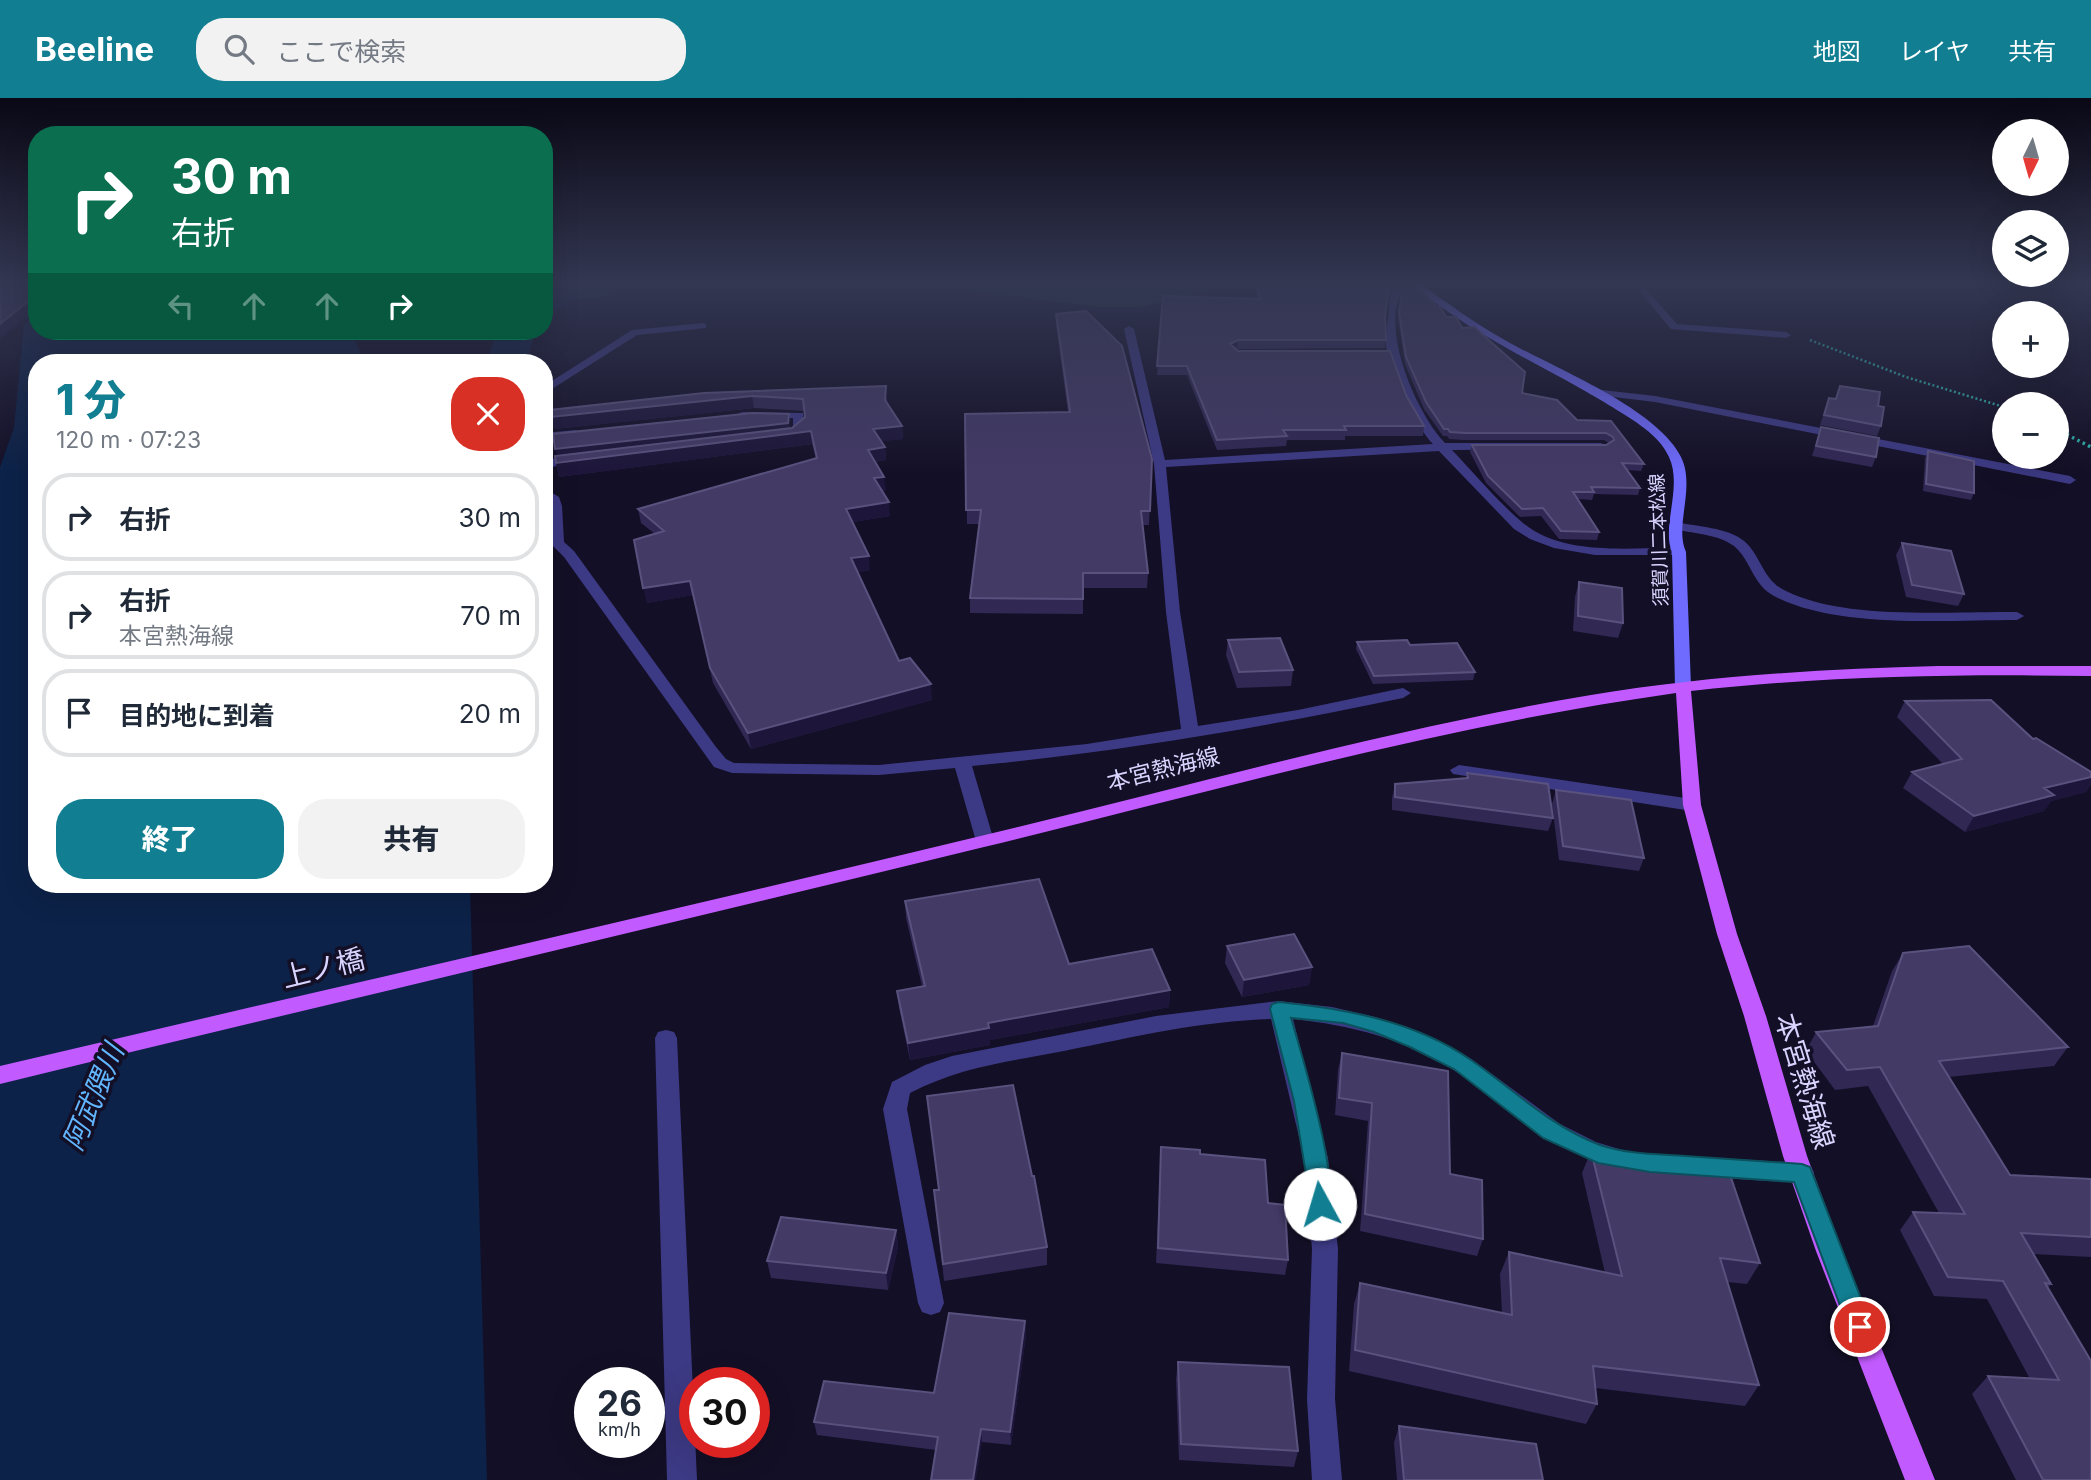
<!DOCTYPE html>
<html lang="ja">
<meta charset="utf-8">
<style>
body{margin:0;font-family:Inter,"Noto Sans JP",sans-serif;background:#f2f2f3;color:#1f2937;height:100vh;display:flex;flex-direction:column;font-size:26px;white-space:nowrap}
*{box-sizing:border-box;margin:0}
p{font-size:23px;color:#747a83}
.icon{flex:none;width:38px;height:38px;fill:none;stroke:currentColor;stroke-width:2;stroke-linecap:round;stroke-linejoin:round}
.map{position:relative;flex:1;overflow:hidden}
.drawer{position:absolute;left:28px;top:256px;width:525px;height:539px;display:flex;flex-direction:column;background:#fff;border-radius:28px;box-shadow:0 7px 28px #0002}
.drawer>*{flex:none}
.top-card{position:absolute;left:28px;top:28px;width:525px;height:214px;border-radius:28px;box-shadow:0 7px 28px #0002;background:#0b6e4f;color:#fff;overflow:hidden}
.needle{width:46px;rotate:185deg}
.controls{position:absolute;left:1992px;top:21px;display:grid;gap:14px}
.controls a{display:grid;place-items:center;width:77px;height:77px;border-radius:50%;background:#fff;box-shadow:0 7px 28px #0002;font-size:35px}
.speed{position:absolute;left:574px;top:1269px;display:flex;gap:14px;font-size:35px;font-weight:700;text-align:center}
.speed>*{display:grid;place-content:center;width:91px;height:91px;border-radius:50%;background:#fff;box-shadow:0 7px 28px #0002;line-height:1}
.speed small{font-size:18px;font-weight:400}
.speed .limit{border:10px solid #d22;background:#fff;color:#111}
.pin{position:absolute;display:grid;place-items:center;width:60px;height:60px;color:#fff;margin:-30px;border:4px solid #fff;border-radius:50%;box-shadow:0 2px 7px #0007}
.me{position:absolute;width:77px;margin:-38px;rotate:354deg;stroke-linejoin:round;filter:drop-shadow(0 0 5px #0008)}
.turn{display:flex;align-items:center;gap:24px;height:147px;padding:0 28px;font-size:32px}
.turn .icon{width:91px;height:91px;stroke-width:2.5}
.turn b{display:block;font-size:49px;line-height:60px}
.lanes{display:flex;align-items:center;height:66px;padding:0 28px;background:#0003;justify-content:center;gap:35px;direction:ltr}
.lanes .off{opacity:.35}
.round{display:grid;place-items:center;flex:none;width:74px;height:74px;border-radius:28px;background:#f2f2f3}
.headline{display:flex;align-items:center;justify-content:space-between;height:119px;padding:0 28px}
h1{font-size:42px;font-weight:800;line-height:52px;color:#117e91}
.action{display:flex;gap:14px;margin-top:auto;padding:14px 28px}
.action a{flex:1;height:80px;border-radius:28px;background:#117e91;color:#fff;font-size:28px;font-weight:800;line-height:80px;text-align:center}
.action a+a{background:#f2f2f3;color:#1f2937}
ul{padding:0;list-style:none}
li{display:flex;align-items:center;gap:21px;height:88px;margin:0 14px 10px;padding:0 14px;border:4px solid #e0e1e3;border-radius:28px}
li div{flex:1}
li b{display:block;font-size:26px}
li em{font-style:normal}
header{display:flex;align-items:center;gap:42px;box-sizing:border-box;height:98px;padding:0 35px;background:#117e91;color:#fff}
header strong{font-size:33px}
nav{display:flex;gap:38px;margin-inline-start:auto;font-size:24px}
.search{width:490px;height:63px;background:#f2f2f3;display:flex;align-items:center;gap:18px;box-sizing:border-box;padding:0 24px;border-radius:28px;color:#747a83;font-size:26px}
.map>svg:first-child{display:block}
</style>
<header>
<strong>Beeline</strong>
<div class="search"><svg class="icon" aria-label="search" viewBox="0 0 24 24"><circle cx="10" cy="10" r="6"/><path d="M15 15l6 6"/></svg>ここで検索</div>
<nav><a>地図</a><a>レイヤ</a><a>共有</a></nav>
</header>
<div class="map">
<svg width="2091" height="1382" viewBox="0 0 2091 1382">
<rect width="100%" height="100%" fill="#130f26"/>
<path fill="#12302f" d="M 544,184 L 629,184 C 604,207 580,201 549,195 Z
M 901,184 L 1240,184 L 1141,209 L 1098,209 Z"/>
<path fill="#0c2248" d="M 37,214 L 37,233 L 350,233 L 365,264 L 37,264 L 37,786 L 470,786 L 487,1382 L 0,1382 L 0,369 L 14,330 L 24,227 Z"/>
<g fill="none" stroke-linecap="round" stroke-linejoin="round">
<path fill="#0c2248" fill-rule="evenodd" d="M 551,184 L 591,184 C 581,199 561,210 544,215 L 544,188 Z
M 498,233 L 536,233 L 526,264 L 486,264 Z"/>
<path stroke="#2fb8b0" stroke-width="2.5" stroke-dasharray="2 2.5" stroke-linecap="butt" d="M 1810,242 L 1906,279 L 2004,309"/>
<path stroke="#2fb8b0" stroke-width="3.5" stroke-dasharray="2.5 3.5" stroke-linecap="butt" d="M 2056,331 L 2091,349"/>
<path fill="#3d3a85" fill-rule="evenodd" d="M 1400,184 L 1409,184 C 1373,219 1416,315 1445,345 L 1601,345 L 1607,348 L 1601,351 L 1452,352 C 1475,376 1498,404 1523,425 C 1564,459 1630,449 1679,450 L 1686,454 L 1684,457 L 1595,457 L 1554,450 L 1530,441 L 1514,431 L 1439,353 L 1166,369 L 1180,514 L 1198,628 L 1298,612 L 1403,590 L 1411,595 L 1403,600 C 1260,630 1117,654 972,668 L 994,743 L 992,747 L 978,747 L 976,743 L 955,670 L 879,677 L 732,675 L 714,669 L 564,459 L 550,445 L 550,408 L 544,399 L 544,390 L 559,399 L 562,408 L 564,444 L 574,453 L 716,649 L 726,661 L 734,665 L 879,667 L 1087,646 L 1181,631 L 1166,514 L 1154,366 L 1124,231 L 1129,228 L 1134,231 L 1165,362 L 1433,346 C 1415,328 1388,272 1386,247 C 1385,236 1388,224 1389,213 C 1389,202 1390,191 1400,184 Z
M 1632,184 L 1640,184 L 1677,226 L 1786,234 L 1791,237 L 1786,240 L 1671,231 Z
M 703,225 L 706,226 L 706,230 L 637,237 L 544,296 L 544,288 L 632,232 Z
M 1593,291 L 1655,298 L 2070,378 L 2076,382 L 2070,386 L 1655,304 L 1589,296 L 1589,292 Z
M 743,314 L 803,315 L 804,332 L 788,340 L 780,340 L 780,336 L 793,330 L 793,320 L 739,319 L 739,315 Z
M 576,332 L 582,335 L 580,337 L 544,341 L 544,335 Z
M 579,358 L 583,360 L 583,364 L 544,370 L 544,362 Z
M 1677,424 C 1697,429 1727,429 1744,443 C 1761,457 1762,481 1784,492 C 1843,523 1950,513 2017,514 L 2024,518 L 2017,522 C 1947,522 1836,531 1774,498 C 1752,486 1751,462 1734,448 C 1718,436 1691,435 1672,431 L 1671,428 Z
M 1459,667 L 1692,701 L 1701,707 L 1692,713 L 1453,676 L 1450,672 Z
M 1279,903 L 1332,909 L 1375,919 L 1427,938 L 1470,960 L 1560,1026 L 1596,1044 L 1622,1052 L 1626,1059 L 1622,1066 L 1614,1069 C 1542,1049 1514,1011 1455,973 C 1406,941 1350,927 1293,921 L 1328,1060 L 1338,1151 L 1335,1301 L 1342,1382 L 1312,1382 L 1307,1301 L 1312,1151 L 1304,1060 L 1271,921 C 1201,923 1133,939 1064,953 C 1008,964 962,968 910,995 L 907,1011 L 944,1205 L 940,1214 L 931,1217 L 922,1214 L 918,1205 L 883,1011 L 892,984 L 925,967 L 952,958 L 1156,918 Z
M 666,932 L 674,934 L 677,940 L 697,1382 L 667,1382 L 655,940 L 658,934 Z
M 1704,1059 L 1802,1065 L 1811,1068 L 1814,1075 L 1811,1082 L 1802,1085 L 1704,1079 L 1695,1076 L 1692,1069 L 1695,1062 Z"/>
<path fill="#6f6bff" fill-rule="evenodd" d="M 1409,184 L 1418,184 C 1446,204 1473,224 1503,241 C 1551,269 1656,309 1681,359 C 1696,389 1674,428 1686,454 L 1691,589 L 1689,592 L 1683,594 L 1675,589 L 1672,454 C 1661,429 1683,389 1669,359 C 1658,334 1626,318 1604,304 C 1552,273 1497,248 1447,213 C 1434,204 1419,195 1409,184 Z"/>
<path fill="#c25bff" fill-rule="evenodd" d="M 1938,568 L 2091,568 L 2091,578 C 1957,576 1824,578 1691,593 L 1701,707 L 1737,836 L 1766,918 L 1807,1058 L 1842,1153 L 1935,1382 L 1905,1382 L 1816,1153 L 1783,1058 L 1744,918 L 1717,836 L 1683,707 L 1676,595 C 1441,628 1214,693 984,749 C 656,829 328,906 0,986 L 0,968 C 330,890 660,816 989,736 C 1189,688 1388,631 1591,597 C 1706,578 1822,571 1938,568 Z"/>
</g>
<path fill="#312854" d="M 1256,184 L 1393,188 L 1387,204 L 1385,218 L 1386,242 L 1385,250 L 1236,251 L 1238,253 L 1406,297 L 1424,328 L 1423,338 L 1345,338 L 1345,342 L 1287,342 L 1286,348 L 1217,352 L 1187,277 L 1157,277 L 1163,198 L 1258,201 L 1255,190 Z
M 1402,195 L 1446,219 L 1462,230 L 1522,295 L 1577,322 L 1611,323 L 1644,366 L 1641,373 L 1627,372 L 1640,390 L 1638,397 L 1594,396 L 1592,402 L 1578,401 L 1599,434 L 1597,442 L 1559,441 L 1541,418 L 1520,419 L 1486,385 L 1470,354 L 1472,347 L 1606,347 L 1609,345 L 1604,342 L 1464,342 L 1449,341 L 1447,338 L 1443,338 L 1424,311 L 1405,266 L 1398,220 Z
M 1056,216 L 1152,361 L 1149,427 L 1142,427 L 1148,475 L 1147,490 L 1083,490 L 1083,516 L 970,515 L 970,500 L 979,426 L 967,426 L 965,316 L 1068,314 L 1056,227 Z
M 1840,288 L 1878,308 L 1881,328 L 1877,338 L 1820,327 L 1829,300 L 1835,301 Z
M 704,295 L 887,300 L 887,305 L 902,328 L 903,341 L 881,343 L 885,349 L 886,362 L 875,364 L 886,392 L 882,393 L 890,418 L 853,424 L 870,472 L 858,474 L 899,563 L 932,602 L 751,651 L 713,585 L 693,497 L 647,505 L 655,436 L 641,425 L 638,411 L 816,361 L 812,346 L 559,379 L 556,365 L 790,323 L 789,330 L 792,330 L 805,319 L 805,313 L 754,310 L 554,331 L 551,319 Z
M 1821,329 L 1876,359 L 1872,369 L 1812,358 Z
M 1928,353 L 1974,395 L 1971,402 L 1923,393 L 1925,360 Z
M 1902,445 L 1964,496 L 1958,508 L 1906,499 L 1896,457 Z
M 1579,484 L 1623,525 L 1618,540 L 1573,533 L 1575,499 Z
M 1228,542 L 1293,572 L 1291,588 L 1237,590 L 1226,557 Z
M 1357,544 L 1410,547 L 1475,574 L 1473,582 L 1373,586 L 1356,551 Z
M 1905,603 L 2033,641 L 2091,674 L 2091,686 L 2086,694 L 2051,703 L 2044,713 L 1965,734 L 1903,690 L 1912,674 L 1943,666 L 1897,619 Z
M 1467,675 L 1553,720 L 1548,733 L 1392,712 L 1392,700 L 1395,686 L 1466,680 Z
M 1556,692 L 1644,760 L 1639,773 L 1559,762 L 1552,706 Z
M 905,803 L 1069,866 L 1170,892 L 1169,909 L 990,942 L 990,947 L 910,962 L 899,910 L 897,893 L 922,888 L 906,820 Z
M 1227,848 L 1312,869 L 1309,887 L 1242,899 L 1225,865 Z
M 1903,855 L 2068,949 L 2054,968 L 1949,979 L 2010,1077 L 2091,1081 L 2091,1159 L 2033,1156 L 2051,1186 L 2048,1190 L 2091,1382 L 2016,1382 L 1972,1296 L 1988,1278 L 2030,1281 L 1987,1201 L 1934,1198 L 1900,1132 L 1913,1114 L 1939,1115 L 1868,988 L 1835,992 L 1806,953 L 1816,934 L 1873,928 L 1892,873 Z
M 1342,955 L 1450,1076 L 1483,1141 L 1477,1158 L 1360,1133 L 1368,1023 L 1335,1017 L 1338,972 Z
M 927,998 L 1032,1078 L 1047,1149 L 1047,1167 L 944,1183 L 934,1092 L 939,1092 Z
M 1161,1049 L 1200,1056 L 1268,1105 L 1288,1162 L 1285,1177 L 1156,1165 Z
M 1591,1053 L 1760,1165 L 1747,1186 L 1727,1184 L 1759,1287 L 1745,1308 L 1595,1290 L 1597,1306 L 1586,1326 L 1349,1273 L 1354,1206 L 1360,1185 L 1502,1215 L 1500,1176 L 1509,1154 L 1605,1175 L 1582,1075 Z
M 896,1132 L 898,1149 L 888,1192 L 771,1180 L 767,1163 Z
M 1025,1223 L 1026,1237 L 1011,1347 L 982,1344 L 936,1352 L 817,1337 L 814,1324 L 934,1295 Z
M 1178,1264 L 1298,1353 L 1294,1369 L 1179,1362 L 1176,1281 Z
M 1399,1328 L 1543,1382 L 1397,1382 L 1394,1345 Z"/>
<path fill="#1d163a" d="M 1393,184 L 1399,184 L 1393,188 L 1387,205 L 1388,197 Z
M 37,196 L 37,210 L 0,241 L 0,226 Z
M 1238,242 L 1237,250 L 1230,255 L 1230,246 Z
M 752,298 L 754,310 L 554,331 L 551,319 Z
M 789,316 L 790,323 L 788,332 L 557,358 L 555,351 Z
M 902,328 L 903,341 L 875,344 L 873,331 Z
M 811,333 L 812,346 L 559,379 L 556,365 Z
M 885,349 L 886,362 L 869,365 L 868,352 Z
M 884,379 L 886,392 L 875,394 L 874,380 Z
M 889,404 L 890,418 L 848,425 L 846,411 Z
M 869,458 L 870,472 L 853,475 L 851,460 Z
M 690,483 L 693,497 L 647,505 L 643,490 Z
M 931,586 L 932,602 L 751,651 L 748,635 Z
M 2091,679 L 2091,686 L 2086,694 L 2051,703 L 2044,713 L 1965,734 L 1974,718 L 2044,690 Z
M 1312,869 L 1309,887 L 1242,899 L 1244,882 Z
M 1170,892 L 1169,909 L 990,942 L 990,947 L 910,962 L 908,945 L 988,925 Z
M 896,1132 L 898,1149 L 888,1192 L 886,1175 Z
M 1025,1223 L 1026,1237 L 1011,1347 L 1010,1334 Z
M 981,1331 L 982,1344 L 976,1382 L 973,1382 Z"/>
<path fill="#433a66" stroke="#5a527e" stroke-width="2" d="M 0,184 L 37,184 L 37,196 L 0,226 Z
M 1256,184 L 1393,184 L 1388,197 L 1385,218 L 1386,242 L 1238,242 L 1230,246 L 1238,253 L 1390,253 L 1406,297 L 1424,328 L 1344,328 L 1346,332 L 1283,332 L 1287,338 L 1217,342 L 1187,268 L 1157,268 L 1163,198 L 1260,201 Z
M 1410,184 L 1412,184 L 1436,208 L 1440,209 L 1446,219 L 1456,219 L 1462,230 L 1474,229 L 1525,274 L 1522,295 L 1557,302 L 1577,322 L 1611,323 L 1644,366 L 1622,365 L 1640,390 L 1591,389 L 1594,394 L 1573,394 L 1599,434 L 1561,433 L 1543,410 L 1522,411 L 1488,378 L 1472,347 L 1606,347 L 1614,342 L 1613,339 L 1606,335 L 1465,335 L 1450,334 L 1448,331 L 1444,331 L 1426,304 L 1406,259 L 1399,214 L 1402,195 Z
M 1086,213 L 1122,248 L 1152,361 L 1150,413 L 1141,413 L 1148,475 L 1083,475 L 1083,501 L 970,500 L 981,412 L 966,412 L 965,316 L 1070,314 L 1056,216 Z
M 886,288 L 885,302 L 902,328 L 873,331 L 885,349 L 868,352 L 884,379 L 874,380 L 889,404 L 846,411 L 869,458 L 851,460 L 899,563 L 910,560 L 931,586 L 748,635 L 710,570 L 690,483 L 643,490 L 634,442 L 664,433 L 638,411 L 817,360 L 811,333 L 556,365 L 555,358 L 792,330 L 805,319 L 803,301 L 752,298 L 551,319 L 550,312 L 704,295 Z
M 1840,288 L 1880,294 L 1878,308 L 1884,309 L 1881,328 L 1824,317 L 1829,300 L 1836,301 Z
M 753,315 L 789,316 L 788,325 L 555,351 L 553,336 Z
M 1821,329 L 1879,340 L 1876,359 L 1816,348 Z
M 1928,353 L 1974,363 L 1974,395 L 1926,386 Z
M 1902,445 L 1951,453 L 1964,496 L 1912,487 Z
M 1579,484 L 1622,490 L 1623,525 L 1578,518 Z
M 1280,540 L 1293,572 L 1239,574 L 1228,542 Z
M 1407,542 L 1410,547 L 1457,545 L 1475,574 L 1374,578 L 1357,544 Z
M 1991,602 L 2033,641 L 2036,640 L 2091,674 L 2091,679 L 2044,690 L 2054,697 L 1974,718 L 1912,674 L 1962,661 L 1905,603 Z
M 1467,675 L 1548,686 L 1553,720 L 1395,699 L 1395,686 L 1468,680 Z
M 1556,692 L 1631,702 L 1644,760 L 1563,748 Z
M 1039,781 L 1069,866 L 1152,851 L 1170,892 L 988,925 L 989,930 L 908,945 L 897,893 L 925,888 L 905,803 Z
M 1294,836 L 1312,869 L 1244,882 L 1227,848 Z
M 1969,848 L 2068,949 L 1939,963 L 2010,1077 L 2091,1081 L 2091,1139 L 2021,1135 L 2051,1186 L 2045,1185 L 2091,1263 L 2091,1382 L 2043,1382 L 1988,1278 L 2059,1282 L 2003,1183 L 1948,1179 L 1913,1114 L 1965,1116 L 1880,969 L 1847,972 L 1816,934 L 1878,928 L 1903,855 Z
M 1342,955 L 1448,973 L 1450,1076 L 1482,1082 L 1483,1141 L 1365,1116 L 1372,1005 L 1339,1000 Z
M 1013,987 L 1032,1078 L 1034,1078 L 1047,1149 L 943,1166 L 934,1092 L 939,1092 L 927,998 Z
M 1161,1049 L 1200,1052 L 1200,1056 L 1265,1062 L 1268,1105 L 1285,1107 L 1288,1162 L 1158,1150 Z
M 1591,1053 L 1727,1068 L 1760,1165 L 1720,1160 L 1759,1287 L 1593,1268 L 1597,1306 L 1355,1252 L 1360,1185 L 1512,1217 L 1509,1154 L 1622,1178 Z
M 781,1119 L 896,1132 L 886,1175 L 767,1163 Z
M 949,1215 L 1025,1223 L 1010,1334 L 981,1331 L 973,1382 L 931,1382 L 938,1339 L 814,1324 L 824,1283 L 934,1295 Z
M 1178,1264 L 1289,1269 L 1298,1353 L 1181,1346 Z
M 1399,1328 L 1536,1346 L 1543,1382 L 1404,1382 Z"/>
<linearGradient id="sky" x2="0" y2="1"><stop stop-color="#0a0815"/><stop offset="0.49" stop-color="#333752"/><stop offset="1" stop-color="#333752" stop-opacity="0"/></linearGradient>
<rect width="2091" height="377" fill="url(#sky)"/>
<path fill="#117e91" stroke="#0b525e" stroke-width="2" d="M 1279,904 C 1346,911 1415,923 1471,962 C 1513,991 1551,1029 1600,1047 C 1626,1056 1657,1056 1685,1058 C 1724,1061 1763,1063 1802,1066 L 1810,1069 L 1872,1229 L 1868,1237 L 1860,1241 L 1851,1237 L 1794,1084 L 1650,1074 L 1598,1065 L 1543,1040 L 1454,971 L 1410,949 L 1374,934 L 1343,925 L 1291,920 C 1301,954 1341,1085 1328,1113 L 1320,1115 L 1312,1113 L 1294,1003 L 1270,911 L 1272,906 Z"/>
<g text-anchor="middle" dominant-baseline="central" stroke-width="7" stroke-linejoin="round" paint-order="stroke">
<g font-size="19" fill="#d9d4ff" stroke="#130f26">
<text transform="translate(1659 442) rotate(-92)">須賀川二本松線</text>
</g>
<g font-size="23" fill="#d9d4ff" stroke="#130f26">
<text transform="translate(1163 671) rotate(-14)">本宮熱海線</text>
</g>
<g font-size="28" fill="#d9d4ff" stroke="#130f26">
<text transform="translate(323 870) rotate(-14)">上ノ橋</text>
<text transform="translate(1805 983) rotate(73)">本宮熱海線</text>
</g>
<g font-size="28" font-style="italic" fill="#62b6ff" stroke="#130f26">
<text transform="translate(93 999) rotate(-67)">阿武隈川</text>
</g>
</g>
</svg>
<div class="controls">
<a><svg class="needle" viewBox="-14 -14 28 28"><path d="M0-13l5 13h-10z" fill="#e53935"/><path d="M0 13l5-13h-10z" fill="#747a83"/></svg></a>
<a><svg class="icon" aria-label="layers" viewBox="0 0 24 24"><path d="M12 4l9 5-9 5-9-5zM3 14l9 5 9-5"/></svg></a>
<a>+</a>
<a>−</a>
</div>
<div class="speed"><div>26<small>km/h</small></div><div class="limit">30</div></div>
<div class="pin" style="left:1860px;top:1229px;background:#d93025"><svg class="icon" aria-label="arrive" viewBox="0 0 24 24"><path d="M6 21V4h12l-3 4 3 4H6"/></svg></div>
<svg class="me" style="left:1320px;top:1106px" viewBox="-20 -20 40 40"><circle r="19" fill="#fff"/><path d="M0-13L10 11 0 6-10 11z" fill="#117e91"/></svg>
<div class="top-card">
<div class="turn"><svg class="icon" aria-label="right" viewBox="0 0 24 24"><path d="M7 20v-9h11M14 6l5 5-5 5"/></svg><div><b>30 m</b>右折</div></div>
<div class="lanes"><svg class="icon off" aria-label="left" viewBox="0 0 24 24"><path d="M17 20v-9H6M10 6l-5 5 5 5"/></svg><svg class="icon off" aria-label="ahead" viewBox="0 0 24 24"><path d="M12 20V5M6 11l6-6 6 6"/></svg><svg class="icon off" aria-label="ahead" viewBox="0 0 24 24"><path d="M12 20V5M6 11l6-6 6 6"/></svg><svg class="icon" aria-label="right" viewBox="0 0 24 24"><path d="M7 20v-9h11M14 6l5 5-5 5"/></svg></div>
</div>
<section class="drawer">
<div class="headline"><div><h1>1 分</h1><p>120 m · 07:23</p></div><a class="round" style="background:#d93025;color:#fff"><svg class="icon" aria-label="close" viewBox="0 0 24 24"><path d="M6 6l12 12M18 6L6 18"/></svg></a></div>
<ul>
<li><svg class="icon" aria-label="right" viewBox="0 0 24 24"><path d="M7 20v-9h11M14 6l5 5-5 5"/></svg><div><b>右折</b></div><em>30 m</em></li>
<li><svg class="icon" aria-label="right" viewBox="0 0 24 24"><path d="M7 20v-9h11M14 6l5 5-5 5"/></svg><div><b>右折</b><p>本宮熱海線</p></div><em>70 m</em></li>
<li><svg class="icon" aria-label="arrive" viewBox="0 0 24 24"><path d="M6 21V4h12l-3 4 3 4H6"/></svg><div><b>目的地に到着</b></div><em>20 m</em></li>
</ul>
<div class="action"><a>終了</a><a>共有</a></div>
</section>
</div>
